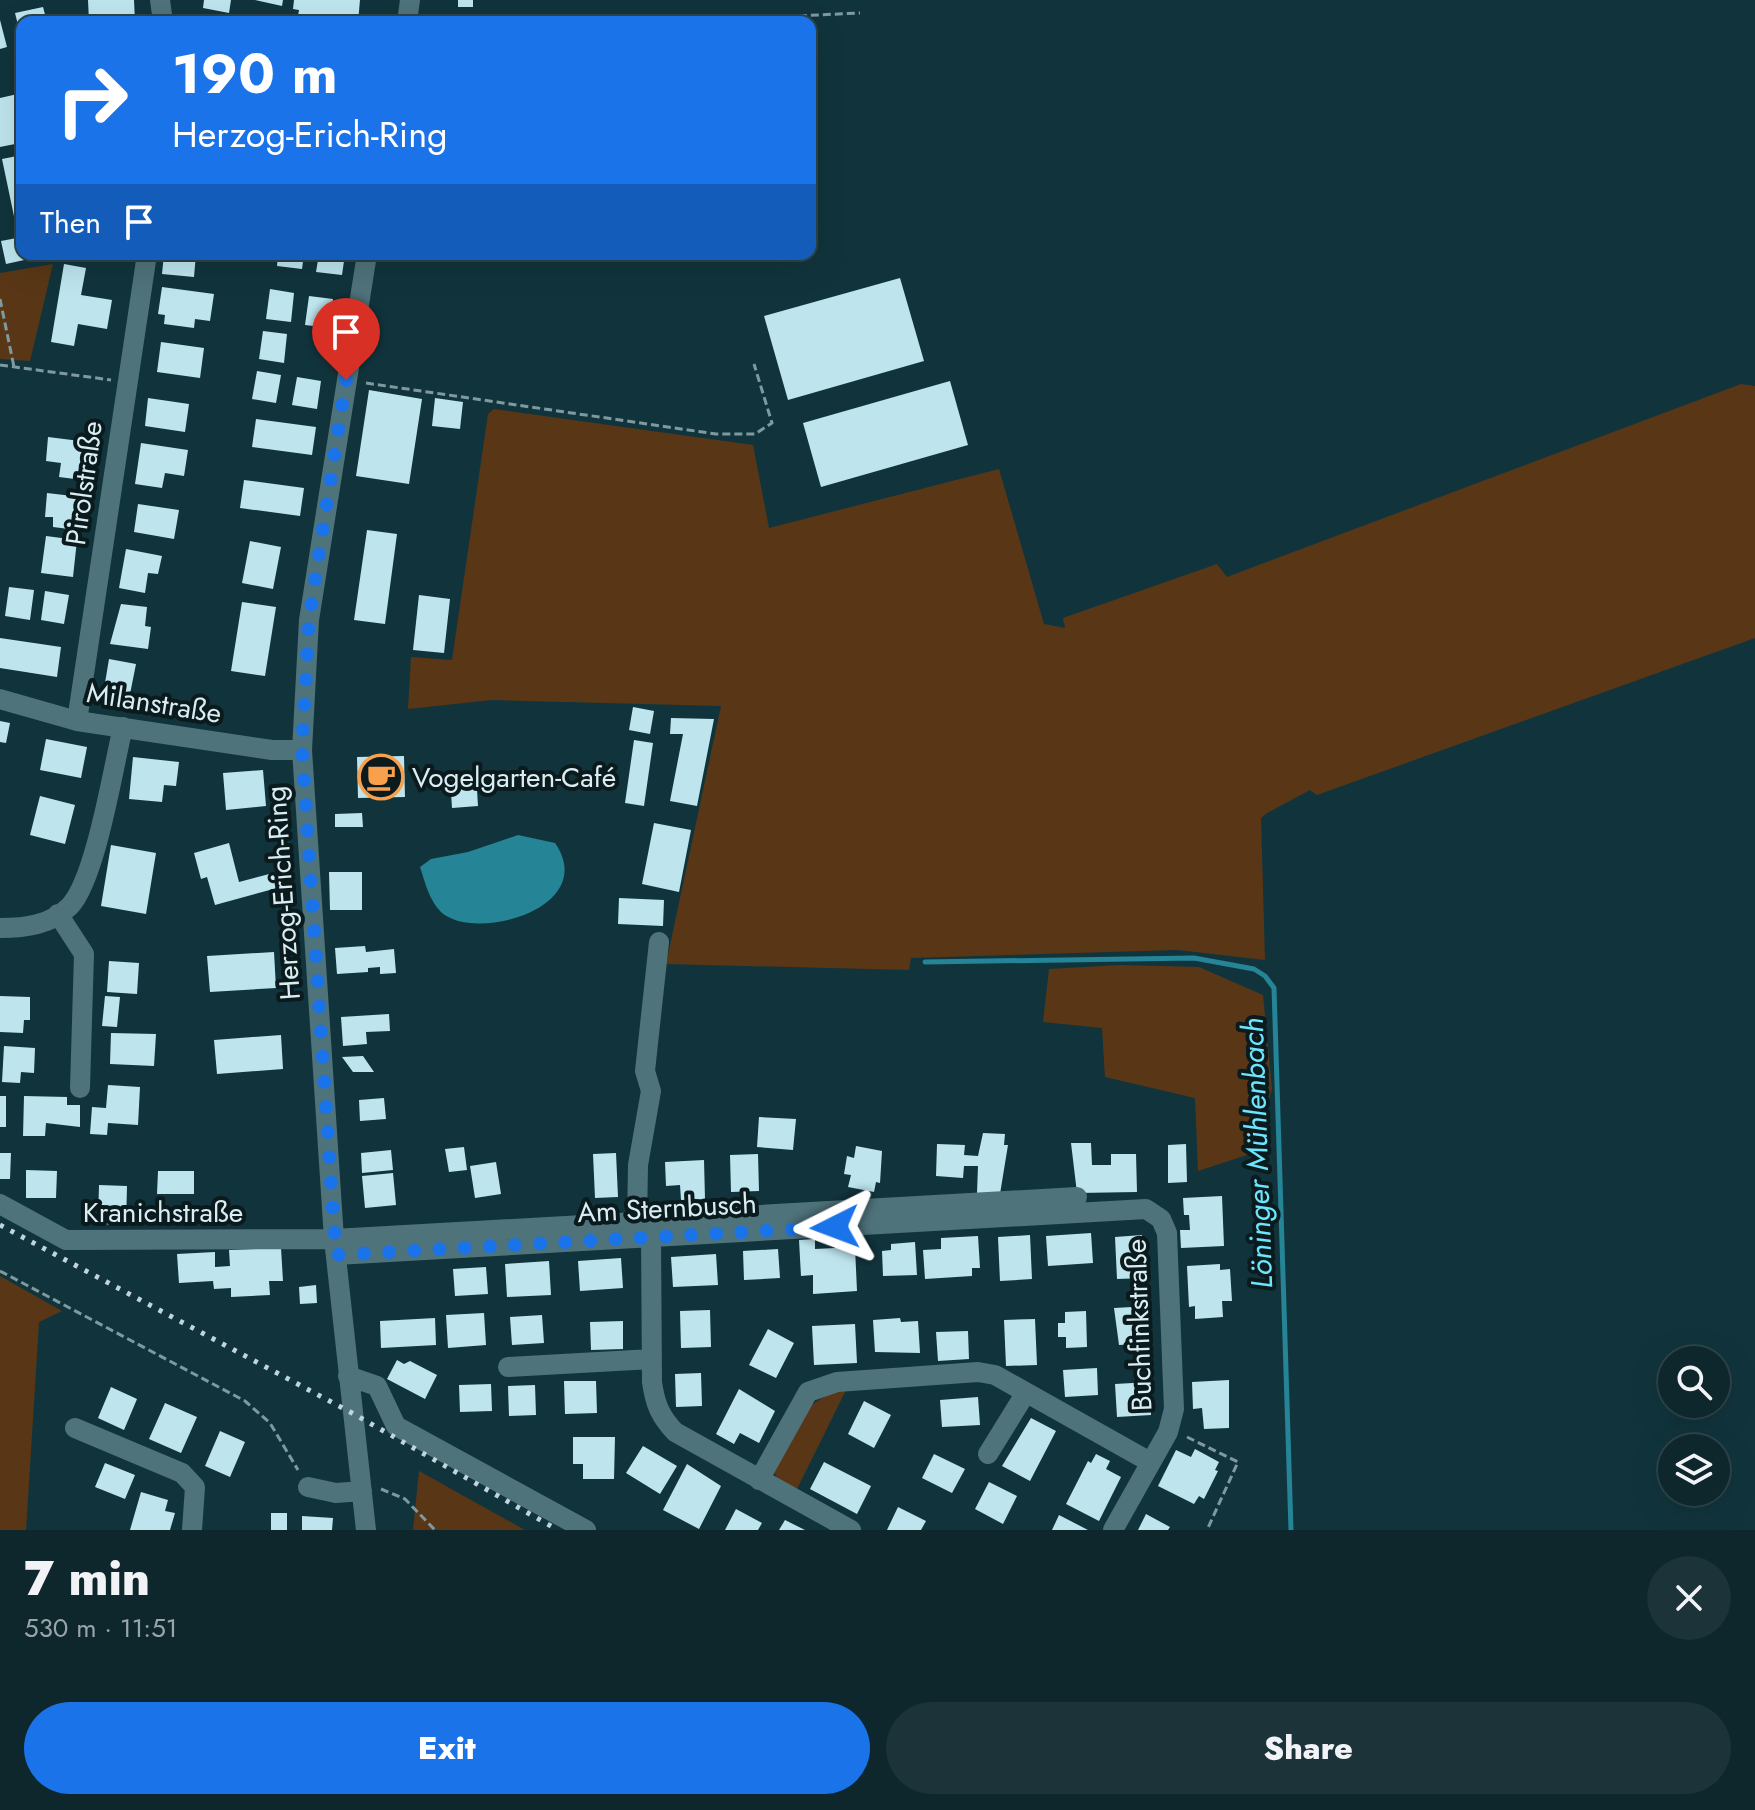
<!DOCTYPE html>
<meta charset="utf-8">
<style>
body{margin:0;font-family:Jost,sans-serif;background:#1b3339;color:#f1f3f6;height:100vh;display:flex;flex-direction:column;font-size:30px;white-space:nowrap}
*{box-sizing:border-box;margin:0}
p{font-size:26px;color:#9aa5aa}
.icon{flex:none;width:44px;height:44px;fill:none;stroke:currentColor;stroke-width:2;stroke-linecap:round;stroke-linejoin:round}
.map{position:relative;height:1530px;overflow:hidden}
.side{display:flex;flex-direction:column;background:#0d272d;flex:1}
.side>*{flex:none}
.banner{position:absolute;left:16px;top:16px;width:800px;height:244px;border-radius:16px;box-shadow:0 8px 32px #0002,0 0 0 2px #2d4449;background:#1a73e8;color:#fff;overflow:hidden}
.tools{position:absolute;left:1658px;top:1346px;display:grid;gap:16px}
.tools a{display:grid;place-items:center;width:72px;height:72px;border-radius:50%;background:#0d272d;box-shadow:0 8px 32px #0002,0 0 0 2px #2d4449;font-size:40px}
.pin{position:absolute;display:grid;place-items:center;width:68px;height:68px;color:#fff;margin:-82px -34px;border-radius:50% 50% 50% 0;rotate:-45deg;box-shadow:0 0 8px #0007}
.pin .icon{rotate:45deg}
.me{position:absolute;width:88px;margin:-44px;rotate:267deg;stroke-linejoin:round;filter:drop-shadow(0 0 6px #0008)}
.turn{display:flex;align-items:center;gap:28px;height:168px;padding:0 24px;font-size:36px}
.turn .icon{width:104px;height:104px;stroke-width:2.5}
.turn b{display:block;font-size:56px;line-height:68px}
.then{display:flex;align-items:center;height:76px;padding:0 24px;background:#0003;gap:16px;font-size:30px}
.round{display:grid;place-items:center;flex:none;width:84px;height:84px;border-radius:42px;background:#1b3339}
.summary{display:flex;align-items:center;justify-content:space-between;height:136px;padding:0 24px}
h1{font-size:48px;font-weight:800;line-height:60px}
.button{display:flex;gap:16px;margin-top:auto;padding:16px 24px}
.button a{flex:1;height:92px;border-radius:48px;background:#1a73e8;color:#fff;font-size:32px;font-weight:800;line-height:92px;text-align:center}
.button a+a{background:#1b3339;color:#f1f3f6}
.map>svg:first-child{display:block}
</style>
<div class="map">
<svg width="1755" height="1530" viewBox="0 0 1755 1530">
<rect width="100%" height="100%" fill="#11343c"/>
<path fill="#593716" d="M 53,264 L 30,361 L 0,359 L 0,273 Z
M 1741,384 L 1755,386 L 1755,638 L 1317,795 L 1310,790 L 1267,813 L 1261,818 L 1265,960 L 1178,950 L 911,958 L 909,970 L 666,964 L 721,706 L 492,700 L 408,709 L 411,657 L 452,660 L 488,414 L 494,409 L 753,445 L 769,528 L 999,469 L 1044,624 L 1065,628 L 1063,618 L 1217,564 L 1227,577 Z
M 1120,965 L 1199,967 L 1263,995 L 1272,1088 L 1256,1152 L 1198,1171 L 1195,1098 L 1105,1077 L 1102,1028 L 1043,1022 L 1049,969 Z
M 0,1276 L 62,1311 L 39,1322 L 26,1530 L 0,1530 Z
M 846,1390 L 796,1491 L 780,1483 L 774,1472 C 793,1434 800,1397 846,1390 Z
M 419,1471 L 525,1530 L 413,1530 Z"/>
<path fill="#258496" d="M 518,835 L 555,843 C 600,908 474,943 441,912 C 429,900 425,882 420,867 L 431,859 L 468,852 Z"/>
<g fill="none" stroke-linecap="round" stroke-linejoin="round">
<path stroke="#258496" stroke-width="5" d="M 925,962 L 1194,958 L 1254,969 L 1265,976 L 1274,988 L 1291,1530"/>
</g>
<path fill="#bee5ee" d="M 88,0 L 134,0 L 135,22 L 89,22 Z
M 204,0 L 231,0 L 229,13 L 203,8 Z
M 255,0 L 283,0 L 282,6 Z
M 294,0 L 360,0 L 358,22 L 297,22 L 299,10 L 293,9 Z
M 458,0 L 473,0 L 473,7 L 458,7 Z
M 43,7 L 47,22 L 22,22 L 21,37 L 15,13 Z
M 0,20 L 7,47 L 0,49 Z
M 22,93 L 22,117 L 14,118 L 20,143 L 0,147 L 0,98 Z
M 22,155 L 22,219 L 15,221 L 2,159 Z
M 22,237 L 22,254 L 47,255 L 6,264 L 1,241 Z
M 164,254 L 196,254 L 194,277 L 162,274 Z
M 278,254 L 304,254 L 302,269 L 277,266 Z
M 319,254 L 345,254 L 342,275 L 316,272 Z
M 64,264 L 86,268 L 81,295 L 112,300 L 107,329 L 78,324 L 74,346 L 51,342 Z
M 900,278 L 924,361 L 788,400 L 764,316 Z
M 162,287 L 214,294 L 210,321 L 195,319 L 194,328 L 164,324 L 165,315 L 158,314 Z
M 270,289 L 294,293 L 291,322 L 266,319 Z
M 309,296 L 333,299 L 330,328 L 305,325 Z
M 263,331 L 287,334 L 284,363 L 259,359 Z
M 161,342 L 204,348 L 200,378 L 157,372 Z
M 257,371 L 281,375 L 276,403 L 252,399 Z
M 297,377 L 321,381 L 317,409 L 292,405 Z
M 950,381 L 968,445 L 821,487 L 803,423 Z
M 369,390 L 422,399 L 409,484 L 356,476 Z
M 148,398 L 189,404 L 185,432 L 145,426 Z
M 435,398 L 463,402 L 460,429 L 432,426 Z
M 256,419 L 316,427 L 312,455 L 252,447 Z
M 48,437 L 96,443 L 91,481 L 59,477 L 61,463 L 46,461 Z
M 141,443 L 188,450 L 184,476 L 165,473 L 162,488 L 135,484 Z
M 244,480 L 304,488 L 300,516 L 240,508 Z
M 47,493 L 81,497 L 77,530 L 53,527 L 53,517 L 45,517 Z
M 138,504 L 179,510 L 174,539 L 134,532 Z
M 367,530 L 397,534 L 385,624 L 354,620 Z
M 46,536 L 77,540 L 73,577 L 41,573 Z
M 250,541 L 281,547 L 273,589 L 242,583 Z
M 126,549 L 162,556 L 158,574 L 148,573 L 145,593 L 119,588 Z
M 9,587 L 34,590 L 30,620 L 5,616 Z
M 45,591 L 69,595 L 64,624 L 41,620 Z
M 419,595 L 450,599 L 444,653 L 413,650 Z
M 242,602 L 276,607 L 265,676 L 231,671 Z
M 121,604 L 147,607 L 145,626 L 151,627 L 148,649 L 110,644 Z
M 0,638 L 61,647 L 57,677 L 0,668 Z
M 109,659 L 136,664 L 130,694 L 104,689 Z
M 633,707 L 654,711 L 650,734 L 629,730 Z
M 671,718 L 714,719 L 697,806 L 670,801 L 683,734 L 670,734 Z
M 0,721 L 10,723 L 6,743 L 0,742 Z
M 46,739 L 87,747 L 81,778 L 40,770 Z
M 634,740 L 653,743 L 644,806 L 625,803 Z
M 404,756 L 405,797 L 358,798 L 357,757 Z
M 133,757 L 179,762 L 176,786 L 164,785 L 162,802 L 129,799 Z
M 263,770 L 266,806 L 226,810 L 223,773 Z
M 476,774 L 478,806 L 452,808 L 450,776 Z
M 40,796 L 75,805 L 65,844 L 30,835 Z
M 362,813 L 363,827 L 335,827 L 335,814 Z
M 654,823 L 691,830 L 679,892 L 642,884 Z
M 229,843 L 239,882 L 273,873 L 277,888 L 215,905 L 207,877 L 201,879 L 194,853 Z
M 111,845 L 156,853 L 146,914 L 101,906 Z
M 329,872 L 362,872 L 362,910 L 330,910 Z
M 619,898 L 664,900 L 663,926 L 618,924 Z
M 365,946 L 366,952 L 394,949 L 396,973 L 380,974 L 380,967 L 368,968 L 368,972 L 337,974 L 335,948 Z
M 274,952 L 276,988 L 210,992 L 207,956 Z
M 109,961 L 139,963 L 137,994 L 107,992 Z
M 0,996 L 30,997 L 30,1020 L 24,1020 L 23,1033 L 0,1032 Z
M 105,996 L 120,997 L 117,1027 L 102,1026 Z
M 389,1014 L 390,1031 L 366,1032 L 367,1044 L 343,1046 L 341,1017 Z
M 111,1033 L 156,1034 L 154,1066 L 110,1064 Z
M 281,1035 L 283,1069 L 217,1074 L 214,1040 Z
M 4,1046 L 35,1048 L 34,1073 L 21,1072 L 20,1083 L 2,1082 Z
M 363,1056 L 374,1072 L 353,1072 L 342,1057 Z
M 108,1085 L 140,1087 L 138,1125 L 108,1123 L 107,1135 L 90,1134 L 92,1107 L 106,1108 Z
M 0,1096 L 6,1096 L 6,1127 L 0,1127 Z
M 24,1096 L 67,1097 L 67,1105 L 80,1105 L 80,1127 L 46,1123 L 45,1136 L 23,1136 Z
M 384,1098 L 386,1119 L 360,1121 L 359,1100 Z
M 759,1117 L 796,1119 L 793,1150 L 757,1147 Z
M 983,1133 L 1005,1134 L 1004,1145 L 1008,1145 L 1000,1194 L 977,1193 L 978,1166 L 964,1166 L 963,1178 L 936,1176 L 937,1144 L 965,1145 L 964,1155 L 978,1156 Z
M 1071,1143 L 1091,1143 L 1092,1165 L 1111,1165 L 1111,1154 L 1136,1154 L 1137,1192 L 1077,1193 Z
M 1186,1144 L 1187,1182 L 1168,1183 L 1168,1145 Z
M 856,1146 L 882,1151 L 880,1183 L 876,1182 L 874,1192 L 848,1187 L 851,1175 L 844,1174 L 847,1156 L 854,1158 Z
M 464,1147 L 467,1170 L 449,1172 L 445,1149 Z
M 391,1150 L 393,1170 L 362,1173 L 361,1153 Z
M 0,1153 L 11,1153 L 10,1179 L 0,1179 Z
M 616,1153 L 618,1197 L 595,1198 L 593,1154 Z
M 758,1154 L 759,1191 L 731,1192 L 730,1155 Z
M 704,1160 L 705,1199 L 681,1200 L 680,1185 L 666,1186 L 665,1162 Z
M 496,1162 L 501,1194 L 475,1198 L 470,1166 Z
M 26,1170 L 57,1171 L 56,1198 L 26,1198 Z
M 158,1171 L 194,1171 L 194,1194 L 157,1194 Z
M 393,1173 L 396,1205 L 365,1208 L 362,1176 Z
M 99,1185 L 127,1186 L 126,1225 L 98,1224 Z
M 1222,1196 L 1224,1246 L 1181,1248 L 1180,1230 L 1190,1230 L 1189,1215 L 1184,1215 L 1183,1198 Z
M 1091,1233 L 1093,1263 L 1048,1266 L 1046,1236 Z
M 1030,1235 L 1032,1279 L 1000,1281 L 998,1237 Z
M 1142,1235 L 1144,1278 L 1117,1279 L 1115,1237 Z
M 978,1236 L 980,1268 L 972,1268 L 972,1276 L 925,1279 L 923,1250 L 941,1249 L 941,1238 Z
M 815,1239 L 815,1249 L 855,1247 L 857,1291 L 813,1294 L 813,1275 L 801,1276 L 799,1240 Z
M 915,1242 L 917,1275 L 883,1276 L 882,1251 L 891,1250 L 891,1244 Z
M 281,1248 L 283,1281 L 269,1281 L 270,1295 L 231,1297 L 231,1288 L 214,1289 L 213,1281 L 179,1283 L 177,1254 L 215,1252 L 215,1267 L 230,1266 L 229,1250 Z
M 778,1249 L 780,1278 L 744,1280 L 743,1251 Z
M 716,1254 L 718,1285 L 673,1287 L 671,1257 Z
M 621,1258 L 623,1288 L 580,1291 L 578,1261 Z
M 549,1261 L 551,1295 L 507,1297 L 505,1264 Z
M 1220,1264 L 1220,1270 L 1230,1269 L 1232,1301 L 1222,1301 L 1223,1317 L 1195,1319 L 1195,1306 L 1189,1307 L 1187,1266 Z
M 486,1267 L 488,1294 L 455,1296 L 453,1269 Z
M 316,1285 L 317,1303 L 300,1304 L 299,1287 Z
M 1150,1306 L 1152,1343 L 1119,1345 L 1114,1308 Z
M 710,1310 L 711,1347 L 681,1348 L 680,1311 Z
M 1086,1311 L 1087,1347 L 1066,1348 L 1066,1337 L 1058,1337 L 1058,1323 L 1065,1323 L 1065,1312 Z
M 484,1313 L 486,1345 L 448,1348 L 446,1315 Z
M 542,1315 L 544,1343 L 512,1345 L 510,1317 Z
M 435,1318 L 436,1345 L 381,1348 L 380,1321 Z
M 900,1318 L 901,1322 L 918,1321 L 920,1353 L 875,1352 L 873,1320 Z
M 1035,1319 L 1037,1365 L 1006,1366 L 1004,1320 Z
M 623,1321 L 623,1349 L 591,1350 L 590,1322 Z
M 855,1324 L 857,1363 L 814,1365 L 812,1326 Z
M 768,1329 L 794,1343 L 776,1378 L 749,1365 Z
M 968,1331 L 969,1359 L 938,1361 L 936,1332 Z
M 397,1360 L 404,1364 L 410,1361 L 437,1375 L 425,1399 L 387,1379 Z
M 1097,1368 L 1098,1395 L 1065,1397 L 1063,1370 Z
M 701,1373 L 702,1406 L 676,1407 L 675,1374 Z
M 1229,1380 L 1229,1428 L 1204,1429 L 1202,1408 L 1193,1409 L 1192,1382 Z
M 564,1381 L 596,1381 L 597,1413 L 565,1414 Z
M 1150,1382 L 1151,1415 L 1117,1417 L 1115,1384 Z
M 491,1384 L 492,1411 L 460,1412 L 459,1385 Z
M 535,1385 L 536,1415 L 509,1416 L 508,1386 Z
M 111,1387 L 137,1399 L 124,1430 L 98,1418 Z
M 739,1389 L 775,1411 L 759,1443 L 740,1433 L 734,1444 L 716,1434 Z
M 978,1397 L 980,1425 L 942,1427 L 940,1400 Z
M 864,1401 L 891,1415 L 874,1448 L 848,1434 Z
M 165,1403 L 197,1417 L 181,1453 L 149,1439 Z
M 1031,1418 L 1056,1431 L 1030,1481 L 1002,1466 Z
M 220,1431 L 245,1442 L 230,1477 L 205,1466 Z
M 573,1437 L 615,1437 L 614,1479 L 583,1479 L 583,1464 L 573,1464 Z
M 643,1446 L 677,1466 L 660,1494 L 626,1473 Z
M 1195,1449 L 1219,1462 L 1215,1470 L 1218,1471 L 1204,1499 L 1199,1496 L 1194,1504 L 1158,1486 L 1176,1450 L 1191,1457 Z
M 934,1454 L 965,1469 L 952,1493 L 922,1478 Z
M 1096,1454 L 1110,1461 L 1106,1469 L 1121,1477 L 1099,1521 L 1066,1504 L 1088,1461 L 1091,1463 Z
M 824,1462 L 871,1486 L 857,1514 L 810,1489 Z
M 105,1463 L 135,1475 L 125,1499 L 95,1487 Z
M 687,1464 L 721,1486 L 699,1529 L 663,1510 Z
M 989,1482 L 1017,1496 L 1003,1524 L 975,1509 Z
M 141,1492 L 168,1500 L 165,1511 L 175,1513 L 170,1530 L 130,1530 Z
M 898,1507 L 926,1521 L 921,1530 L 887,1530 Z
M 736,1509 L 762,1523 L 758,1530 L 725,1530 Z
M 271,1513 L 287,1513 L 287,1530 L 271,1530 Z
M 1146,1514 L 1170,1527 L 1168,1530 L 1138,1530 Z
M 1059,1515 L 1088,1530 L 1052,1530 Z
M 302,1516 L 333,1518 L 332,1530 L 302,1530 Z
M 785,1520 L 805,1530 L 779,1530 Z"/>
<g fill="none" stroke-linecap="round" stroke-linejoin="round">
<path stroke="#7f99a0" stroke-width="3" stroke-dasharray="8 4" stroke-linecap="butt" d="M 667,22 L 860,13
M 0,299 L 14,367
M 0,365 L 111,380
M 366,383 L 716,434 L 755,434 L 772,423 L 754,364
M 0,1271 L 245,1401 L 270,1423 L 298,1470
M 1187,1437 L 1238,1462 L 1207,1530
M 381,1489 L 405,1499 L 435,1530"/>
<path stroke="#4f737b" stroke-width="20" d="M 160,0 L 163,22
M 407,22 L 410,0
M 0,699 L 77,721 L 272,750 L 302,750
M 77,721 L 147,254
M 58,914 L 84,954 L 80,1088
M 0,928 C 25,928 51,925 70,906 C 96,878 113,768 123,727
M 0,1204 L 66,1240 L 334,1239 L 1077,1197
M 637,1222 L 638,1165 L 651,1091 L 645,1071 L 659,942
M 651,1237 L 652,1382 C 655,1404 660,1416 675,1432 L 851,1530
M 336,1255 L 1146,1209 L 1161,1219 L 1167,1233 L 1174,1409 L 1168,1432 L 1113,1530
M 508,1367 L 652,1359
M 348,1376 L 377,1386 L 396,1426 L 586,1530
M 75,1428 L 182,1473 L 195,1487 L 192,1530
M 988,1454 L 1025,1394
M 759,1480 L 808,1392 L 837,1382 L 978,1372 L 995,1375 L 1150,1462
M 308,1487 L 336,1493 L 362,1491
M 366,1530 L 334,1239 L 302,750 L 309,620 L 367,254"/>
<path stroke="#c0d5db" stroke-width="5" stroke-dasharray="4 8" stroke-linecap="butt" d="M 0,1225 L 352,1413 L 558,1530"/>
</g>
<g fill="none" stroke-linecap="round" stroke-linejoin="round">
<path stroke="#1a73e8" stroke-width="14" stroke-dasharray="0 25.2" d="M 346,380 L 309,620 L 302,750 L 336,1255 L 835,1227"/>
</g>
<defs>
<g id="cafe-ring" transform="scale(2.3)"><circle r="9.5" fill="#0b1a1d" stroke="#f9a04c" stroke-width="1.5"/><path d="M-5.5-4.5H6V0H3Q3 3.5 0 3.5H-2.5Q-5.5 3.5-5.5 0ZM3-3.2v2h1.7v-2ZM-6 4.5H4V6H-6Z" fill="#f9a04c"/></g>
</defs>
<g fill-rule="evenodd">
<use href="#cafe-ring" x="381" y="777"/>
</g>
<g text-anchor="middle" dominant-baseline="central" stroke-width="8" stroke-linejoin="round" paint-order="stroke">
<g font-size="28" fill="#daedf2" stroke="#0b1a1d">
<text transform="translate(84 483) rotate(-82)">Pirolstraße</text>
<text transform="translate(154 703) rotate(9)">Milanstraße</text>
<text transform="translate(283 893) rotate(-94)">Herzog-Erich-Ring</text>
<text transform="translate(667 1208) rotate(-3)">Am Sternbusch</text>
<text x="163" y="1212">Kranichstraße</text>
<text transform="translate(1139 1325) rotate(-92)">Buchfinkstraße</text>
</g>
<g font-size="28" fill="#daedf2" stroke="#0b1a1d" text-anchor="start">
<text x="412" y="777">Vogelgarten-Café</text>
</g>
<g font-size="30" font-style="italic" fill="#6de5fe" stroke="#0b1a1d">
<text transform="translate(1257 1153) rotate(-92)">Löninger Mühlenbach</text>
</g>
</g>
</svg>
<div class="tools">
<a><svg class="icon" aria-label="search" viewBox="0 0 24 24"><circle cx="10" cy="10" r="6"/><path d="M15 15l6 6"/></svg></a>
<a><svg class="icon" aria-label="layers" viewBox="0 0 24 24"><path d="M12 4l9 5-9 5-9-5zM3 14l9 5 9-5"/></svg></a>
</div>
<div class="pin" style="left:346px;top:380px;background:#d93025"><svg class="icon" aria-label="arrive" viewBox="0 0 24 24"><path d="M6 21V4h12l-3 4 3 4H6"/></svg></div>
<svg class="me" style="left:835px;top:1227px" viewBox="-20 -20 40 40"><path d="M0-17L14 15 0 8-14 15z" fill="#1a73e8" stroke="#fff" stroke-width="4"/></svg>
<div class="banner">
<div class="turn"><svg class="icon" aria-label="right" viewBox="0 0 24 24"><path d="M7 20v-9h11M14 6l5 5-5 5"/></svg><div><b>190 m</b>Herzog-Erich-Ring</div></div>
<div class="then">Then<svg class="icon" aria-label="arrive" viewBox="0 0 24 24"><path d="M6 21V4h12l-3 4 3 4H6"/></svg></div>
</div>
</div>
<section class="side">
<div class="summary"><div><h1>7 min</h1><p>530 m · 11:51</p></div><a class="round"><svg class="icon" aria-label="close" viewBox="0 0 24 24"><path d="M6 6l12 12M18 6L6 18"/></svg></a></div>
<div class="button"><a>Exit</a><a>Share</a></div>
</section>
